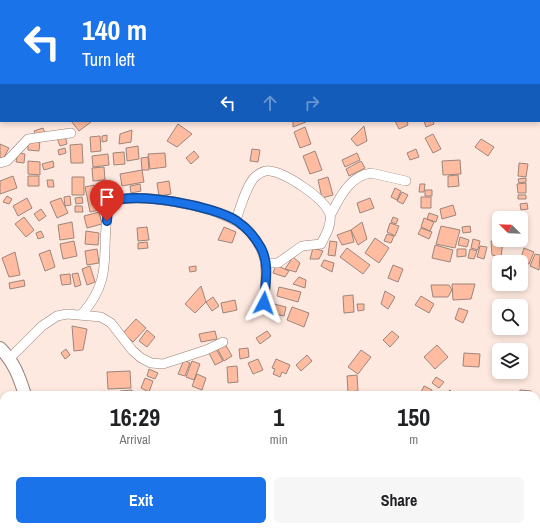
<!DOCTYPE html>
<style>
body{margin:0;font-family:"Archivo Narrow",sans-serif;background:#f6f6f6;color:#202124;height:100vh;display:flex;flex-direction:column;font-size:15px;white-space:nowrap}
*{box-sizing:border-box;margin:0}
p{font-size:13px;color:#757577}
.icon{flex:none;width:22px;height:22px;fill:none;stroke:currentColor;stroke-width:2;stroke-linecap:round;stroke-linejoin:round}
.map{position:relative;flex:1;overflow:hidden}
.panel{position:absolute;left:0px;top:391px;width:540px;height:140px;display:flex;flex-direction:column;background:#fff;border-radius:12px 12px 0 0;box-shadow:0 2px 6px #0003}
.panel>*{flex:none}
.banner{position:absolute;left:0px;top:0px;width:540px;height:122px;box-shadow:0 2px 6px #0003;background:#1a73e8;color:#fff;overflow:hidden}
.needle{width:26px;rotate:293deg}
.fabs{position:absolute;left:492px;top:211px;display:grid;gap:8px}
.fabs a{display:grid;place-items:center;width:36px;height:36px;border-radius:6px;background:#fff;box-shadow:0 2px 6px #0003;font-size:20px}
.pin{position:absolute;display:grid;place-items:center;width:34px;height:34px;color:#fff;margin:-41px -17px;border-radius:50% 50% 50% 0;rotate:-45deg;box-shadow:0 0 4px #0007}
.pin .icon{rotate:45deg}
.me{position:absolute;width:44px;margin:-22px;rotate:4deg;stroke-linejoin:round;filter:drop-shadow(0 0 3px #0008)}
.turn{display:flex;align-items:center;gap:14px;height:84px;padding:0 16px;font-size:18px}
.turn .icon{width:52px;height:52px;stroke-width:2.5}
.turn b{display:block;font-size:28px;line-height:34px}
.lanes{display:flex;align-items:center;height:38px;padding:0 16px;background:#0003;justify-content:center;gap:20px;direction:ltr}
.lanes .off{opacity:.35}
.eta{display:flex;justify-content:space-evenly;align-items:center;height:68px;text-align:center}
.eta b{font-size:24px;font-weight:800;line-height:28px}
.primary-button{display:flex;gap:8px;margin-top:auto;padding:8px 16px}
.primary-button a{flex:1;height:46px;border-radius:6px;background:#1a73e8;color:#fff;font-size:16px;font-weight:800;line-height:46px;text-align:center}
.primary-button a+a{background:#f6f6f6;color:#202124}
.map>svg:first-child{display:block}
</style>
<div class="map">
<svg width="540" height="531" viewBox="0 0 540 531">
<rect width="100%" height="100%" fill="#fee9e0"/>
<path fill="#ffbca0" stroke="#9d857b" d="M 71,121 L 90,121 L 91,122 L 79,131 Z
M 293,121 L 306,121 L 306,122 L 293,127 Z
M 395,121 L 407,121 L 408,125 L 399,129 Z
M 424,121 L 433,121 L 434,124 L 426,127 Z
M 178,124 L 192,134 L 177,147 L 167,141 Z
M 364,126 L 367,141 L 357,146 L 351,139 Z
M 305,127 L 311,144 L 300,148 L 294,132 Z
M 43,128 L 45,133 L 36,137 L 34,131 Z
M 132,130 L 131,142 L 119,144 L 120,134 Z
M 433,134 L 441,149 L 433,153 L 425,138 Z
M 107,135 L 107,141 L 102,142 L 102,136 Z
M 65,136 L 67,144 L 60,146 L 57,138 Z
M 100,136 L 101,151 L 91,152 L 90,137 Z
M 481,139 L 494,147 L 488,156 L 475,147 Z
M 28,140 L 40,140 L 39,151 L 28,150 Z
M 0,144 L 9,148 L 3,159 L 0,158 Z
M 82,144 L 83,163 L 71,163 L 70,145 Z
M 138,146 L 139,159 L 127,161 L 126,148 Z
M 65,148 L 66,153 L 59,155 L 58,150 Z
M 252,149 L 260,150 L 258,162 L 250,161 Z
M 416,149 L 419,157 L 410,160 L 407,153 Z
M 194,151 L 199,157 L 191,164 L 186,158 Z
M 315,151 L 322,170 L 310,174 L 303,156 Z
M 124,152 L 125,164 L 114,165 L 113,153 Z
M 18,153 L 25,154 L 24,163 L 16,162 Z
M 165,153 L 166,167 L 150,169 L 148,154 Z
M 357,153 L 360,160 L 345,167 L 342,160 Z
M 108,154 L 109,165 L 93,167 L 92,156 Z
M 148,157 L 149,170 L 142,170 L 141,158 Z
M 460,160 L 461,174 L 443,175 L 442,161 Z
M 28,161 L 40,162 L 40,175 L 28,174 Z
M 53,161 L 54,167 L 44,170 L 42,164 Z
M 361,161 L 365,168 L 349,176 L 346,169 Z
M 519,163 L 528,164 L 526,177 L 518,176 Z
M 104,167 L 105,180 L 93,181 L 92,168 Z
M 142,170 L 144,182 L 122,186 L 120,174 Z
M 458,175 L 459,186 L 448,187 L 448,176 Z
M 13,176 L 17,188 L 0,194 L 0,181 Z
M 28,176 L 39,176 L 39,186 L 28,186 Z
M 72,177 L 84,177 L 84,195 L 72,195 Z
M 328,177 L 333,195 L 322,198 L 318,180 Z
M 526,178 L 526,182 L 519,183 L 518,179 Z
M 47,180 L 53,180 L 54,187 L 48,187 Z
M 169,181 L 171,194 L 159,196 L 157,183 Z
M 105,183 L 107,196 L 98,198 L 96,185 Z
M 526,183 L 526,193 L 518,193 L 517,184 Z
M 140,184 L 141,191 L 131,193 L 130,186 Z
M 420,184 L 425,184 L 424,192 L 419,192 Z
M 94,185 L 99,210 L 90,212 L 85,187 Z
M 395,188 L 401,191 L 397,200 L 391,197 Z
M 425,190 L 432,190 L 432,196 L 425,196 Z
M 402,192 L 408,195 L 403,204 L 397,201 Z
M 518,195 L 526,195 L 526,199 L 518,199 Z
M 7,196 L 12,199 L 9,204 L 3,202 Z
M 70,196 L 71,205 L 65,206 L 64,197 Z
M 82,197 L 83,203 L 76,204 L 75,198 Z
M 421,197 L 431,197 L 431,208 L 421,208 Z
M 27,198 L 32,208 L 18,216 L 13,206 Z
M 61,198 L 68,213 L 57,218 L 50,202 Z
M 370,198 L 374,208 L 360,213 L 357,203 Z
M 527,203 L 528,209 L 521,210 L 520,204 Z
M 453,205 L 456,215 L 442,219 L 440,209 Z
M 75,206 L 82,206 L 83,212 L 75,212 Z
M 41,209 L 46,216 L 39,221 L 34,214 Z
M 99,212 L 102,224 L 87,228 L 84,216 Z
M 429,213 L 438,216 L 436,222 L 427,219 Z
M 24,217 L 34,230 L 26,237 L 15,224 Z
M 393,217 L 398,219 L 396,224 L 391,222 Z
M 424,218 L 434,222 L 430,231 L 421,227 Z
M 72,222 L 74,238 L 60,240 L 58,225 Z
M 362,222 L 367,239 L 358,245 L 351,230 Z
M 390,223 L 399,226 L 395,236 L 387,232 Z
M 441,226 L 460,230 L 455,248 L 436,244 Z
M 470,226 L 471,232 L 463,233 L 462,227 Z
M 147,227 L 149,240 L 138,241 L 137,228 Z
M 224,227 L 236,232 L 232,243 L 218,240 Z
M 421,228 L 432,232 L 429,239 L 418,234 Z
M 351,230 L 354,242 L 342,245 L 337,235 Z
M 41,231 L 44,237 L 38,239 L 36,233 Z
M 86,231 L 99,233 L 98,245 L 85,244 Z
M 387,234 L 394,236 L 391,243 L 384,241 Z
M 460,237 L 469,240 L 467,247 L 458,245 Z
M 375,238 L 389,248 L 379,263 L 365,253 Z
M 473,239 L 480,241 L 478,250 L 471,248 Z
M 74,241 L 77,256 L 63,259 L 60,244 Z
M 330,241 L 337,242 L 335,256 L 328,255 Z
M 491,241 L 503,241 L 501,257 L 492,255 Z
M 147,242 L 148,248 L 138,249 L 138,243 Z
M 435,245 L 453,250 L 450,262 L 432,258 Z
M 480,246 L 487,247 L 484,259 L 477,257 Z
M 313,248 L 323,251 L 319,259 L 310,259 Z
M 347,248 L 370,265 L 363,274 L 340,257 Z
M 524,248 L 534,252 L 529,264 L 520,261 Z
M 97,249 L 99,263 L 87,265 L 85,251 Z
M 457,249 L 466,249 L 466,256 L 457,257 Z
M 470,249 L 477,251 L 474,259 L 468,258 Z
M 50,250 L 55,267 L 45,271 L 39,254 Z
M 15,252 L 20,275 L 9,277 L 2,258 Z
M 535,254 L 540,255 L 539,270 L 530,266 Z
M 293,257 L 300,263 L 296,272 L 285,269 Z
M 501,257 L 511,258 L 511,262 L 501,262 Z
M 324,260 L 334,263 L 332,272 L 321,266 Z
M 276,265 L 289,271 L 285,277 L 273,273 Z
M 393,265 L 403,269 L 398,282 L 388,278 Z
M 90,266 L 95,282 L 87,285 L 82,269 Z
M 196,266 L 196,271 L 190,272 L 189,267 Z
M 78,273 L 81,285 L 75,287 L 72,274 Z
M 70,274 L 71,284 L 62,285 L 60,275 Z
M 299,277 L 306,280 L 305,288 L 293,284 Z
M 24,280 L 25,286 L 10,289 L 9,283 Z
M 452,284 L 475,284 L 471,299 L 453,300 Z
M 431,285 L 449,285 L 452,290 L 448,297 L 433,297 Z
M 201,286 L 206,302 L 195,313 L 185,304 Z
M 279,287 L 301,292 L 298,302 L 277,296 Z
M 385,291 L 395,297 L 388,309 L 381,304 Z
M 353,295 L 354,312 L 344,313 L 343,296 Z
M 421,296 L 434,304 L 429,313 L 415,305 Z
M 213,297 L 219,306 L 212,311 L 206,302 Z
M 235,300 L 237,310 L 223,313 L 221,303 Z
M 274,304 L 286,307 L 284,316 L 271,313 Z
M 357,304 L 364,304 L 364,310 L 358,311 Z
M 292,307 L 309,313 L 304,327 L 287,320 Z
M 459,308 L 468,311 L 463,323 L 455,319 Z
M 136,319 L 146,328 L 133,342 L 123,333 Z
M 72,326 L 87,329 L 83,350 L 74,351 Z
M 147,330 L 155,337 L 147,347 L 139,341 Z
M 215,331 L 217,339 L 201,342 L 199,334 Z
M 267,331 L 271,336 L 260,344 L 256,338 Z
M 392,331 L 399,337 L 390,347 L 383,340 Z
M 225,344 L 232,356 L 224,361 L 217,348 Z
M 437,345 L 448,357 L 435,369 L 424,357 Z
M 248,348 L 249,357 L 240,359 L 239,349 Z
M 66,349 L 70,355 L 65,359 L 61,353 Z
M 216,349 L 223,361 L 215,365 L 209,353 Z
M 361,350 L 371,357 L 358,374 L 348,367 Z
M 464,353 L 480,354 L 479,367 L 463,366 Z
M 307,355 L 312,361 L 301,371 L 296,365 Z
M 258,359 L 263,370 L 253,374 L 248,363 Z
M 276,359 L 290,365 L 286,374 L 282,372 L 280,377 L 273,374 L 275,369 L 272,368 Z
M 184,360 L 190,363 L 185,376 L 178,374 Z
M 192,361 L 200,364 L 194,380 L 186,377 Z
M 521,361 L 525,362 L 525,369 L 521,369 Z
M 237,366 L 238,382 L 228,383 L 227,367 Z
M 149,369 L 158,373 L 155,379 L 147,376 Z
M 130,371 L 131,388 L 108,389 L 107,372 Z
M 197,374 L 206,378 L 202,390 L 192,386 Z
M 357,375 L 358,391 L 348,392 L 347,376 Z
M 436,377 L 444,382 L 439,388 L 432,383 Z
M 145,378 L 153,381 L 149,392 L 141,388 Z
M 424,386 L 432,390 L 430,395 L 420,394 Z
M 132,390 L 132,395 L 120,395 L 120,391 Z
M 450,390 L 455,395 L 444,395 Z
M 520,390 L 531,391 L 531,395 L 519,395 Z"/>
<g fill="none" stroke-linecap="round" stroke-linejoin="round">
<g stroke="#988177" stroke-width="10">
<path id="minor" d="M 41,1 L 44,0
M 0,80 L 1,78
M 0,163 L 7,161 L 28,139 L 71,133
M 330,216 C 339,199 349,176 371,173 L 406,181
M 236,220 C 240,209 247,183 256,176 C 260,173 265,170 270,171 C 286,173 326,199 330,215 C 332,225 325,236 321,244 L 302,246 L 278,263 L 267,263
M 82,314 C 116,276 99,249 109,206 C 121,188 199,205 218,213 C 229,217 241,222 249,231 C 271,256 266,273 264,303
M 10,358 L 42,326 L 57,316 L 67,314 L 101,317 L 111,323 L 132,350 L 141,358 L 151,363 L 163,364 L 206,350 L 223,342"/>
</g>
<g stroke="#988177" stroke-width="14">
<path id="tertiary" d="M 0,348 C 14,362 19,376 25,395
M 88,527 L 93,531"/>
</g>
<use href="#minor" stroke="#fff" stroke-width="9"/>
<use href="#tertiary" stroke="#fff" stroke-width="12"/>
</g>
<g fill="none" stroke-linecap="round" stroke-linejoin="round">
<g stroke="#114b97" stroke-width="10">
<path id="route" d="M 107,221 L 108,206 L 111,202 C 136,191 214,206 237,221 C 247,228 255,237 261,248 C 270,265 265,284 264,303"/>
</g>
<use href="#route" stroke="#1a73e8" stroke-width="7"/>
</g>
</svg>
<div class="fabs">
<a><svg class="needle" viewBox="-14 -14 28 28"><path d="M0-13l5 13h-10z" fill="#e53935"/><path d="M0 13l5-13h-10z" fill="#757577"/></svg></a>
<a><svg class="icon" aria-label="sound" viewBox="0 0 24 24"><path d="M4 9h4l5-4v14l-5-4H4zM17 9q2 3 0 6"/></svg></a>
<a><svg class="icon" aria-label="search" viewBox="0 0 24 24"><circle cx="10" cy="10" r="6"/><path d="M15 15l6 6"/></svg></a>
<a><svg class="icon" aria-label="layers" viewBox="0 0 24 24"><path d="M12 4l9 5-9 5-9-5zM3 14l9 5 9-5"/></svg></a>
</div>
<div class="pin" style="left:107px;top:221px;background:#d93025"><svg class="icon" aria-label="arrive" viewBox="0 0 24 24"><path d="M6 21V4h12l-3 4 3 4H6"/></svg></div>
<svg class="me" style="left:264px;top:303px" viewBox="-20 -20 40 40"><path d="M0-17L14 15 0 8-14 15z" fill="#1a73e8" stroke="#fff" stroke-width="4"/></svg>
<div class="banner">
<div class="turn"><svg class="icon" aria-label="left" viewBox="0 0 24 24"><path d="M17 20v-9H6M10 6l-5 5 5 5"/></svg><div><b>140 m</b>Turn left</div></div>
<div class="lanes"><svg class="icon" aria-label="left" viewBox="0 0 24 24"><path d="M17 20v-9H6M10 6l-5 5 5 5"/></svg><svg class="icon off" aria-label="ahead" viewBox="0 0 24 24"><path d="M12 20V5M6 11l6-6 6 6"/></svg><svg class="icon off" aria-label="right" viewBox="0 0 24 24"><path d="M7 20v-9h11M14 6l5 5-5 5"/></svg></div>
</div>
<section class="panel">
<div class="eta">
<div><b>16:29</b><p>Arrival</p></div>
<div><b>1</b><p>min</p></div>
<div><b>150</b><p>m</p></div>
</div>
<div class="primary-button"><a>Exit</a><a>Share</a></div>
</section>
</div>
